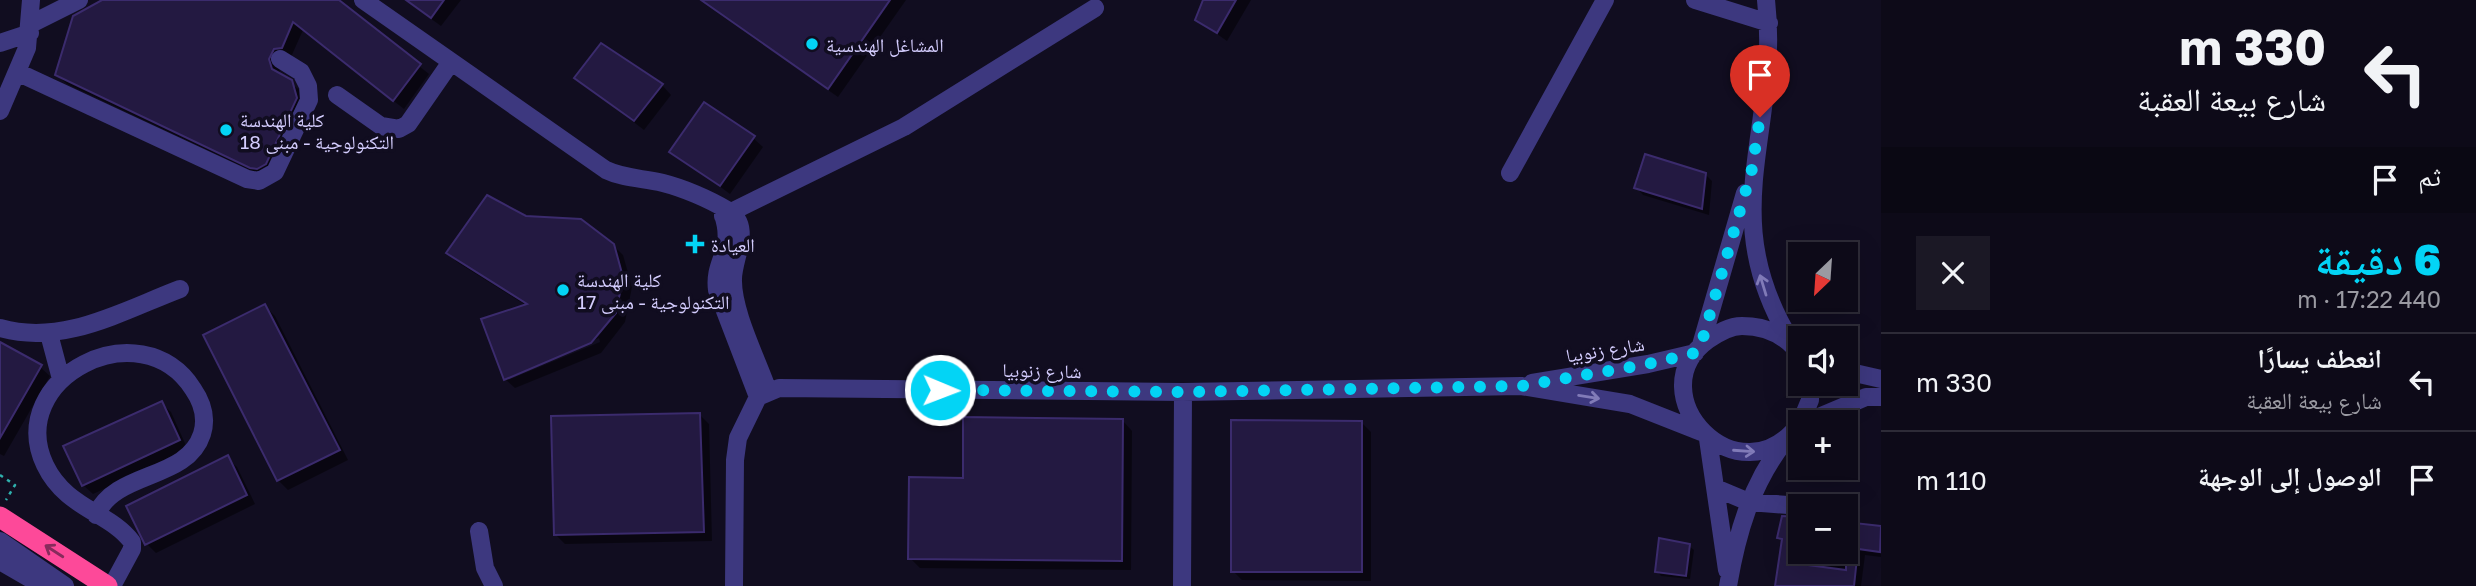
<!DOCTYPE html>
<html lang="ar">
<meta charset="utf-8">
<style>
body{margin:0;font-family:"Golos Text","Noto Naskh Arabic",sans-serif;background:#1b1825;color:#f1f3f6;direction:rtl;height:100vh;display:flex;flex-direction:column;font-size:26px;white-space:nowrap}
*{box-sizing:border-box;margin:0}
p{font-size:23px;color:#9a9aa2}
.icon{flex:none;width:38px;height:38px;fill:none;stroke:currentColor;stroke-width:2;stroke-linecap:round;stroke-linejoin:round}
.map{position:relative;flex:1;overflow:hidden;direction:ltr}
.sheet{display:flex;flex-direction:column;background:#0d0a18;width:595px}
.sheet>*{flex:none}
.hud{background:#0d0a18;color:#f1f3f6;overflow:hidden}
.needle{width:46px;rotate:205deg}
.buttons{position:absolute;left:1788px;top:242px;display:grid;gap:14px}
.buttons a{display:grid;place-items:center;width:70px;height:70px;border-radius:0px;background:#0d0a18;box-shadow:0 7px 28px #0002,0 0 0 2px #2d2b37;font-size:35px}
.pin{position:absolute;display:grid;place-items:center;width:60px;height:60px;color:#fff;margin:-72px -30px;border-radius:50% 50% 50% 0;rotate:-45deg;box-shadow:0 0 7px #0007}
.pin .icon{rotate:45deg}
.me{position:absolute;width:77px;margin:-38px;rotate:91deg;stroke-linejoin:round;filter:drop-shadow(0 0 5px #0008)}
.turn{display:flex;align-items:center;gap:24px;height:147px;padding:0 35px;font-size:32px}
.turn .icon{width:91px;height:91px;stroke-width:2.5}
.turn b{display:block;font-size:49px;line-height:60px}
.then{display:flex;align-items:center;height:66px;padding:0 35px;background:#0003;gap:14px;font-size:26px}
.round{display:grid;place-items:center;flex:none;width:74px;height:74px;border-radius:0px;background:#1b1825}
.headline{display:flex;align-items:center;justify-content:space-between;height:119px;padding:0 35px}
h1{font-size:42px;font-weight:800;line-height:52px;color:#03d4f5}
ul{padding:0;list-style:none}
li{display:flex;align-items:center;gap:21px;height:98px;padding:0 35px;border-top:2px solid #2d2b37}
li div{flex:1}
li b{display:block;font-size:26px}
li em{font-style:normal}
main{display:flex;flex:1;min-height:0}
.map>svg:first-child{display:block}
</style>
<main>
<section class="sheet">
<div class="hud">
<div class="turn"><svg class="icon" aria-label="left" viewBox="0 0 24 24"><path d="M17 20v-9H6M10 6l-5 5 5 5"/></svg><div><b>330 m</b>شارع بيعة العقبة</div></div>
<div class="then">ثم<svg class="icon" aria-label="arrive" viewBox="0 0 24 24"><path d="M6 21V4h12l-3 4 3 4H6"/></svg></div>
</div>
<div class="headline"><div><h1>6 دقيقة</h1><p>440 m · 17:22</p></div><a class="round"><svg class="icon" aria-label="close" viewBox="0 0 24 24"><path d="M6 6l12 12M18 6L6 18"/></svg></a></div>
<ul>
<li><svg class="icon" aria-label="left" viewBox="0 0 24 24"><path d="M17 20v-9H6M10 6l-5 5 5 5"/></svg><div><b>انعطف يسارًا</b><p>شارع بيعة العقبة</p></div><em>330 m</em></li>
<li><svg class="icon" aria-label="arrive" viewBox="0 0 24 24"><path d="M6 21V4h12l-3 4 3 4H6"/></svg><div><b>الوصول إلى الوجهة</b></div><em>110 m</em></li>
</ul>
</section>
<div class="map">
<svg width="1881" height="586" viewBox="0 0 1881 586">
<rect width="100%" height="100%" fill="#110d20"/>
<path fill="#0007" fill-rule="evenodd" d="M 110,0 L 336,0 L 429,74 L 404,109 L 303,30 L 291,57 L 279,63 L 280,76 L 301,91 L 306,108 L 267,178 L 67,84 L 57,75 Z
M 405,0 L 461,0 L 441,26 Z
M 699,0 L 906,0 L 838,97 Z
M 1205,0 L 1251,0 L 1227,41 L 1197,20 Z
M 576,78 L 662,85 L 671,95 L 644,130 Z
M 753,138 L 763,147 L 730,194 L 672,151 Z
M 1705,174 L 1712,181 L 1709,215 L 1643,195 L 1636,187 Z
M 526,217 L 613,245 L 623,255 L 632,287 L 625,322 L 601,353 L 515,388 L 505,379 L 527,306 L 457,262 L 448,253 ZM 599,338 L 600,342 L 508,380 L 508,376 Z
M 265,306 L 275,316 L 348,460 L 288,490 L 278,480 L 205,336 Z
M 0,344 L 40,367 L 50,376 L 4,456 L 0,454 Z
M 161,403 L 171,412 L 188,450 L 93,494 L 83,485 Z
M 700,415 L 709,424 L 712,541 L 565,544 L 556,535 Z
M 1123,421 L 1132,431 L 1131,570 L 920,568 L 910,558 L 964,480 Z
M 1361,422 L 1371,432 L 1371,581 L 1242,580 L 1233,571 Z
M 227,458 L 237,467 L 255,504 L 156,553 L 147,544 Z
M 1783,518 L 1801,551 L 1846,551 L 1846,523 L 1881,528 L 1881,557 L 1865,555 L 1861,586 L 1777,586 L 1783,542 L 1778,537 Z
M 1689,546 L 1694,550 L 1690,579 L 1661,576 L 1657,571 Z"/>
<path fill="#231941" stroke="#3b2b6d" stroke-width="2" d="M 102,0 L 339,0 L 421,64 L 393,101 L 293,22 L 282,48 L 274,49 L 269,59 L 272,69 L 292,80 L 297,98 L 266,164 L 257,169 L 250,168 L 55,75 L 73,16 Z
M 406,0 L 444,0 L 431,18 Z
M 701,0 L 890,0 L 828,89 Z
M 1203,0 L 1236,0 L 1217,33 L 1195,20 Z
M 601,43 L 663,84 L 634,121 L 574,78 Z
M 704,102 L 755,136 L 720,186 L 669,152 Z
M 1645,154 L 1706,173 L 1702,209 L 1634,188 Z
M 487,195 L 526,216 L 581,219 L 614,244 L 623,277 L 616,313 L 591,343 L 504,380 L 481,319 L 527,304 L 446,253 Z
M 265,304 L 340,450 L 277,481 L 203,335 Z
M 0,342 L 42,365 L 0,438 Z
M 162,401 L 180,440 L 82,486 L 63,446 Z
M 700,413 L 704,532 L 554,535 L 551,416 Z
M 963,417 L 1123,419 L 1122,561 L 908,559 L 909,477 L 963,478 Z
M 1231,420 L 1362,421 L 1362,572 L 1231,572 Z
M 228,455 L 247,495 L 145,545 L 126,506 Z
M 1782,516 L 1801,517 L 1801,564 L 1846,570 L 1846,522 L 1881,526 L 1880,552 L 1858,549 L 1854,586 L 1775,586 L 1782,539 L 1777,538 Z
M 1659,538 L 1690,544 L 1686,576 L 1655,572 Z"/>
<g fill="none" stroke-linecap="round" stroke-linejoin="round">
<path stroke="#2fb0ad" stroke-width="2.5" stroke-dasharray="3.5 5" stroke-linecap="butt" d="M 0,475 L 15,485 L 6,500"/>
<path stroke="#3d387f" stroke-width="18" d="M 363,0 L 606,170 C 625,179 643,178 663,183 C 683,188 709,199 727,210 C 754,226 733,257 733,279 C 732,311 757,359 768,391
M 1695,0 L 1769,23
M 1766,0 C 1781,133 1711,215 1794,346
M 31,24 L 79,0
M 0,43 L 30,33
M 17,72 L 247,179 L 259,181 L 275,172 L 309,100 L 308,86 L 301,72 L 280,59
M 337,95 L 381,126 L 399,129 L 408,124 L 451,62
M 0,111 L 27,48 L 31,0
M 1510,173 L 1605,0
M 723,215 C 735,251 713,260 717,290 L 758,397
M 723,216 L 904,127 L 1095,8
M 0,328 C 63,346 122,311 180,289
M 49,334 L 61,379
M 1701,345 L 1745,193
M 1801,356 C 1787,336 1767,326 1742,326 C 1729,326 1718,333 1708,340 C 1635,393 1739,506 1801,422
M 1846,371 L 1881,379
M 1532,383 L 1648,364 L 1695,353
M 1801,422 L 1810,400 L 1810,383
M 1807,422 L 1866,397 L 1881,397
M 1708,439 L 1727,570
M 1718,489 L 1749,502 L 1801,506
M 1846,510 L 1848,511
M 96,515 C 116,470 187,481 202,434 C 207,418 202,402 193,389 C 141,308 4,378 45,465 C 66,509 110,512 132,542 L 132,549 L 112,586
M 479,531 L 485,568 L 494,586
M 0,541 L 65,586
M 0,561 L 43,586
M 734,586 L 735,460 L 738,438 L 758,397 L 779,388 L 1183,392 L 1521,386 L 1630,404 L 1701,432
M 1182,586 L 1183,392
M 1728,586 C 1737,533 1751,485 1784,442"/>
<path stroke="#fd4999" stroke-width="21" d="M 0,517 L 107,586"/>
</g>
<defs><path id="oneway-shaft" d="M-6 0H5M1.5-3L5.5 0L1.5 3" fill="none" stroke-width="1.6" stroke-linecap="round" stroke-linejoin="round" transform="scale(1.75)"/></defs>
<g stroke="#817bb8">
<use href="#oneway-shaft" transform="translate(1763 285) rotate(-107)"/>
<use href="#oneway-shaft" transform="translate(1589 397) rotate(9)"/>
<use href="#oneway-shaft" transform="translate(1744 451) rotate(4)"/>
</g>
<use stroke="#872b5c" href="#oneway-shaft" transform="translate(54 551) rotate(-147)"/>
<g fill="none" stroke-linecap="round" stroke-linejoin="round">
<path stroke="#03d4f5" stroke-width="12" stroke-dasharray="0 21.6" d="M 940,390 L 1182,392 L 1521,386 L 1648,364 L 1695,353 L 1701,345 L 1752,169 L 1760,117"/>
</g>
<g fill="#03d4f5" stroke="#110d20" stroke-width="2.5">
<circle cx="812" cy="44" r="7"/>
<circle cx="226" cy="130" r="7"/>
<path d="M691.5 233.5h7v7h7v7h-7v7h-7v-7h-7v-7h7z"/>
<circle cx="563" cy="290" r="7"/>
</g>
<g text-anchor="middle" dominant-baseline="central" stroke-width="7" stroke-linejoin="round" paint-order="stroke">
<g font-size="19" fill="#d4cdfe" stroke="#110d20" text-anchor="start">
<text x="826" y="44">المشاغل الهندسية</text>
<text x="240" y="119">كلية الهندسة<tspan x="240" dy="22">التكنولوجية - مبنى 18</tspan></text>
<text x="711" y="244">العيادة</text>
<text x="577" y="279">كلية الهندسة<tspan x="577" dy="22">التكنولوجية - مبنى 17</tspan></text>
</g>
<g font-size="19" fill="#d4cdfe" stroke="#110d20">
<text transform="translate(1605 349) rotate(-9)">شارع زنوبيا</text>
<text transform="translate(1042 370) rotate(1)">شارع زنوبيا</text>
</g>
</g>
</svg>
<div class="buttons">
<a><svg class="needle" viewBox="-14 -14 28 28"><path d="M0-13l5 13h-10z" fill="#e53935"/><path d="M0 13l5-13h-10z" fill="#9a9aa2"/></svg></a>
<a><svg class="icon" aria-label="sound" viewBox="0 0 24 24"><path d="M4 9h4l5-4v14l-5-4H4zM17 9q2 3 0 6"/></svg></a>
<a>+</a>
<a>−</a>
</div>
<div class="pin" style="left:1760px;top:117px;background:#d93025"><svg class="icon" aria-label="arrive" viewBox="0 0 24 24"><path d="M6 21V4h12l-3 4 3 4H6"/></svg></div>
<svg class="me" style="left:940px;top:390px" viewBox="-20 -20 40 40"><circle r="17" fill="#03d4f5" stroke="#fff" stroke-width="3"/><path d="M0-11L8 9 0 5-8 9z" fill="#fff"/></svg>
</div>
</main>
